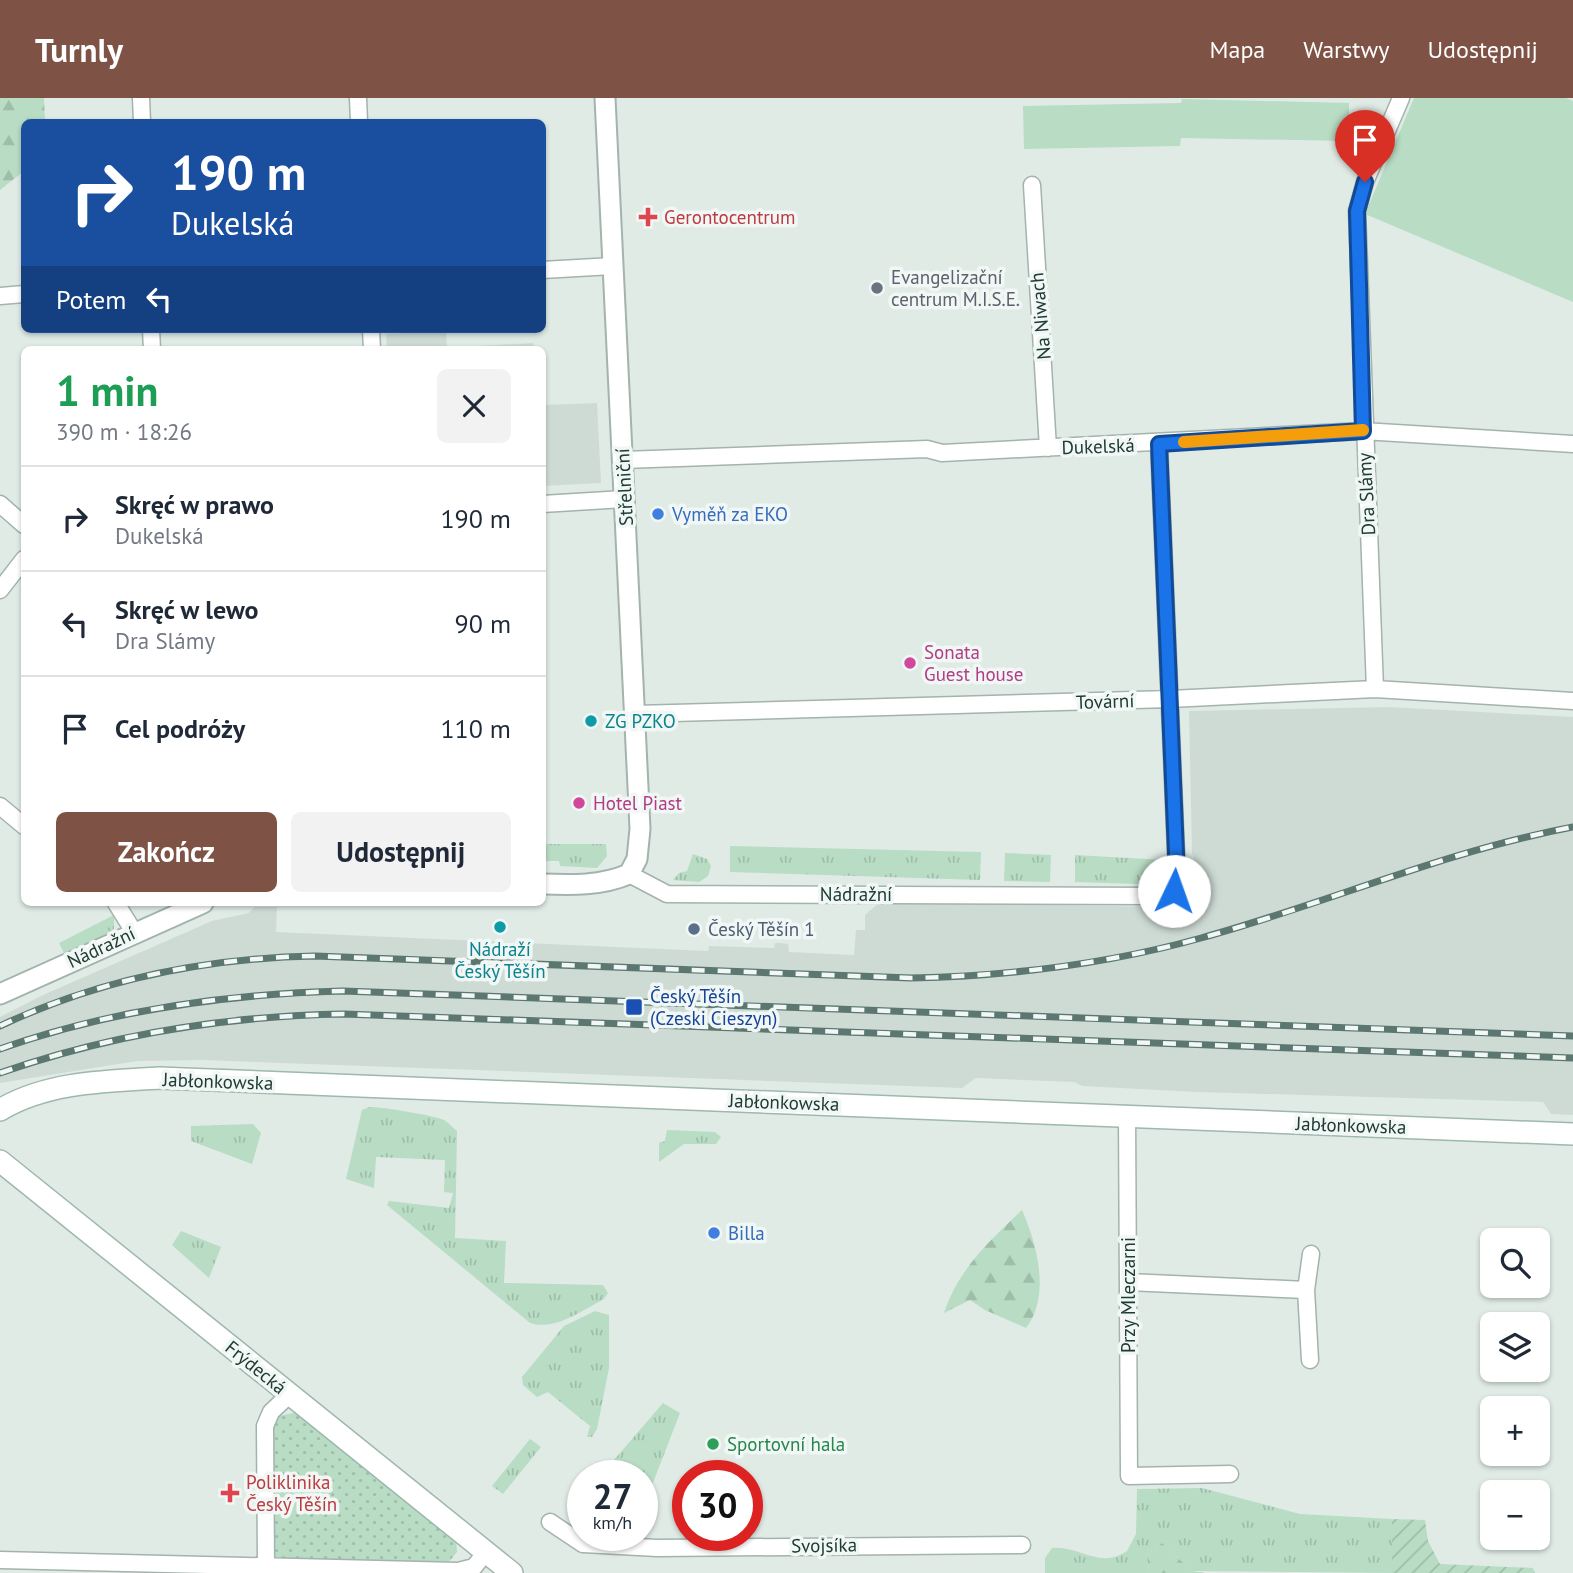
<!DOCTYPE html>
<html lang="pl">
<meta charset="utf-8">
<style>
body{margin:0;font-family:"PT Sans",sans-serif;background:#f2f2f3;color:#1f2937;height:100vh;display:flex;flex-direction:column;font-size:26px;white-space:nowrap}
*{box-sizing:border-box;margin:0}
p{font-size:23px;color:#747a83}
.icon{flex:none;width:38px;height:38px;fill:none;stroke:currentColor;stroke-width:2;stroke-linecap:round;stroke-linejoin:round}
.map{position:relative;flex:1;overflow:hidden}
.sheet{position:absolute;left:21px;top:248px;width:525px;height:560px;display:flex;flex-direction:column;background:#fff;border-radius:10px;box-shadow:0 2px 5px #0004}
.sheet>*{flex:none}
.banner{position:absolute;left:21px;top:21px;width:525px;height:214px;border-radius:10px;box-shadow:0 2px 5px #0004;background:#1a4fa0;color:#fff;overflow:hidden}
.buttons{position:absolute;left:1480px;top:1130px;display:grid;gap:14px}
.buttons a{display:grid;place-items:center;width:70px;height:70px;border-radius:10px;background:#fff;box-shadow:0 2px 5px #0004;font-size:35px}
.speed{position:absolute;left:567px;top:1362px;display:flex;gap:14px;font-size:35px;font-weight:700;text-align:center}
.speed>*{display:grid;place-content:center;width:91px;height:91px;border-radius:50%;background:#fff;box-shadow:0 2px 5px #0004;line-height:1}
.speed small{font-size:18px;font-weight:400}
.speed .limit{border:10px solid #d22;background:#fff;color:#111}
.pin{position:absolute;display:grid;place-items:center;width:60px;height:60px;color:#fff;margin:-72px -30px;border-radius:50% 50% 50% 0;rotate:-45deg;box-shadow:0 0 7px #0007}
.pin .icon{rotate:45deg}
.me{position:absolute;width:77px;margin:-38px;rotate:3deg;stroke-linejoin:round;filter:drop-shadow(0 0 5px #0008)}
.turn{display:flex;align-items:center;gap:24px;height:147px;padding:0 35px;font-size:32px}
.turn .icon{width:91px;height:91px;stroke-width:2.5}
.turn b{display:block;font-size:49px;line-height:60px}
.then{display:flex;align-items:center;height:66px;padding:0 35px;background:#0003;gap:14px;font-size:26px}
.round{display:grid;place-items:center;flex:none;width:74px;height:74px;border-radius:10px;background:#f2f2f3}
.summary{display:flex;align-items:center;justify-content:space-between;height:119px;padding:0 35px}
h1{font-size:42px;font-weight:600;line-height:52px;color:#1e9e55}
.cta{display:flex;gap:14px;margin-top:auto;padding:14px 35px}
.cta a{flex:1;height:80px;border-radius:10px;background:#7e5245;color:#fff;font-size:28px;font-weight:600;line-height:80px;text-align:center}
.cta a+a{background:#f2f2f3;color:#1f2937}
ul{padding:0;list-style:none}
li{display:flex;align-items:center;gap:21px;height:105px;padding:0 35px;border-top:2px solid #e0e1e3}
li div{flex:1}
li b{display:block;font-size:26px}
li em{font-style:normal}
header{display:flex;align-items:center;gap:42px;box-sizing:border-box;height:98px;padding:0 35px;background:#7e5245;color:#fff}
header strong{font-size:33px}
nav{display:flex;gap:38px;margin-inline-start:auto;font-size:24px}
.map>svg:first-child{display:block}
</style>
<header>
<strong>Turnly</strong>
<nav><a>Mapa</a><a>Warstwy</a><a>Udostępnij</a></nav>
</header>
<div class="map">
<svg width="1573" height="1475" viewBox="0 0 1573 1475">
<defs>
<pattern id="grass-tufts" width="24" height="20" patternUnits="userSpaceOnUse" patternTransform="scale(1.75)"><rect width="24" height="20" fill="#b8dcc4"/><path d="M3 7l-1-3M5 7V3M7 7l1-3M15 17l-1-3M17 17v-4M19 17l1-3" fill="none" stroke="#9ebea9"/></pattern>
<pattern id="forest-firs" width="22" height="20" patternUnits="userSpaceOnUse" patternTransform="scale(1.75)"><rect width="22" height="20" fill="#b8dcc4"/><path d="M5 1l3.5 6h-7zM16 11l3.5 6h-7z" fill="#9ebea9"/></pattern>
<pattern id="park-dots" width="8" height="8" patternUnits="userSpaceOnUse" patternTransform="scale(1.75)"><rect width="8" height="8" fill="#b8dcc4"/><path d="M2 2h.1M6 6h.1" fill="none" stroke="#9ebea9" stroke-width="1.8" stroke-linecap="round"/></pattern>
<pattern id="garden-furrows" width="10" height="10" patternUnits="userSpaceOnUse" patternTransform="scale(1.75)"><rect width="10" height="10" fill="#b8dcc4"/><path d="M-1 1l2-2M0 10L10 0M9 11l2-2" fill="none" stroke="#9ebea9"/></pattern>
</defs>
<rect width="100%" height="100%" fill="#e0ebe6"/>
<path fill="#cedbd5" d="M 446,233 L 447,250 L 533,245 L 534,252 L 387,252 L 386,236 Z
M 597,305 L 601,385 L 543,388 L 543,307 Z
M 1389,609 L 1573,619 L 1573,1017 L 1551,1016 L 1543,1004 L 1197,994 L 1082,988 L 1074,984 L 976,980 L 962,990 L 202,962 L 137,963 L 0,985 L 0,919 L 43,897 L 212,823 L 249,815 L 254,809 L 277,809 L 276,834 L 708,853 L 709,848 L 774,850 L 775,845 L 781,845 L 788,846 L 789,854 L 854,857 L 856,832 L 865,832 L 865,817 L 880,804 L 1167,809 L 1209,799 L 1192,755 L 1189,613 Z"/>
<path fill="url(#grass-tufts)" d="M 544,746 L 606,746 L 607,758 L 597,770 L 560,768 L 559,763 L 544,763 Z
M 730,748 L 981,754 L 980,782 L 730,774 Z
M 1005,755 L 1051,757 L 1050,784 L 1004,783 Z
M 693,756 L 707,761 L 711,768 L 708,778 L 699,784 L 673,782 L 679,775 L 687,773 Z
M 1075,757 L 1165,762 L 1166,787 L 1075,784 Z
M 114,817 L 114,831 L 110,835 L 64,855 L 59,845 Z
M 369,1009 C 383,1009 432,1017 444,1022 C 448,1024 453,1030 457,1033 L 455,1140 L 506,1143 L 504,1185 L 603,1187 L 608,1195 L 604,1201 C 581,1213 555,1233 530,1225 L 387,1107 L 389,1103 L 449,1110 L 453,1095 L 444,1094 L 445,1062 L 376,1059 L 374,1090 L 346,1081 L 362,1012 Z
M 253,1026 L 261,1035 L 252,1066 L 191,1043 L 191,1028 Z
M 667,1032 L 715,1034 L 721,1039 L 716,1046 L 684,1046 L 659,1064 L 659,1045 L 665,1043 Z
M 181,1133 L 221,1149 L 209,1180 L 172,1147 Z
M 595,1213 L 609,1217 L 609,1270 L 597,1331 L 592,1339 L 587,1339 L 590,1328 L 548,1294 L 537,1299 L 523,1287 L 522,1279 L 564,1228 Z
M 663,1305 L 680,1315 L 642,1413 L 642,1377 L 601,1377 Z
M 530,1341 L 541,1349 L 503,1396 L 492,1388 Z
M 1202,1390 L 1300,1416 L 1392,1421 L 1392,1475 L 1192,1473 L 1162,1445 L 1147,1457 L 1149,1475 L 1045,1475 L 1045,1460 L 1052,1450 C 1079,1447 1100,1472 1127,1453 L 1136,1436 L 1137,1391 Z"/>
<path fill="url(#forest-firs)" d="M 0,0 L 44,0 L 45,24 L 24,24 L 24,73 L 0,92 Z
M 1022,1112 C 1037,1146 1051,1198 1026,1230 L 985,1212 L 970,1202 L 944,1215 C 959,1170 989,1144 1022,1112 Z
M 1162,1445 L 1192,1473 L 1205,1475 L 1149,1475 L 1147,1457 Z"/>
<path fill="url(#park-dots)" d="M 298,1314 L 456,1440 L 457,1454 L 448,1465 L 274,1460 L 271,1328 L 279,1318 Z"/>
<path fill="url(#garden-furrows)" d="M 1392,1421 L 1425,1422 L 1428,1443 L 1440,1466 L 1533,1470 L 1535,1475 L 1392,1475 Z"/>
<path fill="#b8dcc4" d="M 1414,0 L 1566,0 L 1573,3 L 1573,204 L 1365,116 Z
M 1182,1 L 1349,5 L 1349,43 L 1181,40 L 1180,48 L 1024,51 L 1023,8 L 1181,5 Z"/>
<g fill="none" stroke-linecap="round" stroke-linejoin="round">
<g stroke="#a3b3ad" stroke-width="19">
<path id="minor" d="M 141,0 L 142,24
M 358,0 L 359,24
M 1032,87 L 1048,350
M 542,172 L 613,168
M 0,198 L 24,196
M 151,231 L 152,252
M 371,231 L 372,252
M 623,362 L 927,351 L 942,355 L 1363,333 L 1573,346
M 0,406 L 24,427
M 542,406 L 624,401
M 0,492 L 24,461
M 1375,591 L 1357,113 L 1365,84 L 1401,0
M 636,616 L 1170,601 L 1375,591 L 1573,603
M 0,708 L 24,728
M 629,776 L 667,796 L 1160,798 L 1174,793 L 1177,779 L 1159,346
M 116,805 L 134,834
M 1127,1016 L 1129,1378 L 1230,1376
M 1128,1184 L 1306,1192
M 1310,1262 L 1306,1192 L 1311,1156
M 550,1424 L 583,1446 L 657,1450 L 1022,1447
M 0,1462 L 458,1473 L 474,1469 L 486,1454
M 266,1467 L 265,1328 L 271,1314 L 290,1296"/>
</g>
<g stroke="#a3b3ad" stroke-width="23">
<path id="tertiary" d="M 542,786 C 572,787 601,788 629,776 L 637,761 L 640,731 L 605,0
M 0,896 L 203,805"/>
</g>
<g stroke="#9eb7af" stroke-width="24">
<path id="secondary" d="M 0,1012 C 46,984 107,983 159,980 L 1573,1036
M 0,1063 L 512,1475"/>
</g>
<use href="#minor" stroke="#fff" stroke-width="16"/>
<use href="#tertiary" stroke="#fff" stroke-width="19"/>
<use href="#secondary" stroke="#fff" stroke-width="21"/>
<g stroke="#5b7770" stroke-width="7">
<path id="rail" d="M 0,928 C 100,881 206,860 315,858 L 911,880 C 1007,878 1108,866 1201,840 C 1325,806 1445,753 1573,729
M 0,951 C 110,912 227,896 343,893 L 1573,938
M 0,975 C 111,936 227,918 344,916 L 1573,960"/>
</g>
<use href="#rail" stroke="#f0f7f4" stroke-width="4.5" stroke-dasharray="13" stroke-linecap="butt"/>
</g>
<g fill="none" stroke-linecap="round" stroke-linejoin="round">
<g stroke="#114b97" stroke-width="18">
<path id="route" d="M 1174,793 L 1177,779 L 1159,346 L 1363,333 L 1357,113 L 1365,84"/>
</g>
<use href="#route" stroke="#1a73e8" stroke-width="12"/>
<path stroke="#f59e0b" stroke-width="12" d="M 1184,344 L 1363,332"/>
</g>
<g fill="#e0444e" stroke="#f0f7f4" stroke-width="2.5">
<path d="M644.5 108.5h7v7h7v7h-7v7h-7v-7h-7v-7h7z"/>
<path d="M226.5 1384.5h7v7h7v7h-7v7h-7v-7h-7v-7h7z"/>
</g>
<circle fill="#6b7280" stroke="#f0f7f4" stroke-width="2.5" cx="877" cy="190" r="7"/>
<g fill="#3f7fe0" stroke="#f0f7f4" stroke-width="2.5">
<circle cx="658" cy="416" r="7"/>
<circle cx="714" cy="1135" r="7"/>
</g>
<g fill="#d1479c" stroke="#f0f7f4" stroke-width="2.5">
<circle cx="910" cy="565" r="7"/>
<circle cx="579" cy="705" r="7"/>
</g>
<g fill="#0f9aa8" stroke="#f0f7f4" stroke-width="2.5">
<circle cx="591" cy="623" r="7"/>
<circle cx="500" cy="829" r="7"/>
</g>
<circle fill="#5c6f8a" stroke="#f0f7f4" stroke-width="2.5" cx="694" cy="831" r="7"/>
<rect fill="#1a4fb4" stroke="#f0f7f4" stroke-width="2.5" x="625" y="900" width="18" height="18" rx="3.5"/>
<circle fill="#2e9e5b" stroke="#f0f7f4" stroke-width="2.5" cx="713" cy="1346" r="7"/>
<g text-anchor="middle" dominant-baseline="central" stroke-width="7" stroke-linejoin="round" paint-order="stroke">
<g font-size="19" fill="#be3a42" stroke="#f0f7f4" text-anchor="start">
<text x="664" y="119">Gerontocentrum</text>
<text x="246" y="1384">Poliklinika<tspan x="246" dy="22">Český Těšín</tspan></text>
</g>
<g font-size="19" fill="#5b616d" stroke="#f0f7f4" text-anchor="start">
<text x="891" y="179">Evangelizační<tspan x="891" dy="22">centrum M.I.S.E.</tspan></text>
</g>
<g font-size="19" fill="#203b35" stroke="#f0f7f4">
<text transform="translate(1040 218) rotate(-95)">Na Niwach</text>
<text transform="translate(1098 348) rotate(-2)">Dukelská</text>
<text transform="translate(624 389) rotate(-93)">Střelniční</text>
<text transform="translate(1366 396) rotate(-93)">Dra Slámy</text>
<text transform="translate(1105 603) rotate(-2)">Tovární</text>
<text x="856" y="796">Nádražní</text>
<text transform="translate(101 849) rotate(-25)">Nádražní</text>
<text transform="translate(218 983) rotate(2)">Jabłonkowska</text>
<text transform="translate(784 1004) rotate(2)">Jabłonkowska</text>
<text transform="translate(1351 1027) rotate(2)">Jabłonkowska</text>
<text transform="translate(1128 1197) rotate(-90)">Przy Mleczarni</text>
<text transform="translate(256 1269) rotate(39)">Frýdecká</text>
<text transform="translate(824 1447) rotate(-1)">Svojsíka</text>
</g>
<g font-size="19" fill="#366cbe" stroke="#f0f7f4" text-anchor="start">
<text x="672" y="416">Vyměň za EKO</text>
<text x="728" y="1135">Billa</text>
</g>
<g font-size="19" fill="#b23c85" stroke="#f0f7f4" text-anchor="start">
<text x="924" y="554">Sonata<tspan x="924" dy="22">Guest house</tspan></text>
<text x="593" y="705">Hotel Piast</text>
</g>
<g font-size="19" fill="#0d838f" stroke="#f0f7f4" text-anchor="start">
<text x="605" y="623">ZG PZKO</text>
<text x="500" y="851" text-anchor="middle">Nádraží<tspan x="500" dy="22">Český Těšín</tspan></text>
</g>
<g font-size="19" fill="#4e5e75" stroke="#f0f7f4" text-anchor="start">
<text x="708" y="831">Český Těšín 1</text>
</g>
<g font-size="19" fill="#164399" stroke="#f0f7f4" text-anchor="start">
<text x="650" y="898">Český Těšín<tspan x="650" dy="22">(Czeski Cieszyn)</tspan></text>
</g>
<g font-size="19" fill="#27864d" stroke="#f0f7f4" text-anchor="start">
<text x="727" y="1346">Sportovní hala</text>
</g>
</g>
</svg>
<div class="buttons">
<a><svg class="icon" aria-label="search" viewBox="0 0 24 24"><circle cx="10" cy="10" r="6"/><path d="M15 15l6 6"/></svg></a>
<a><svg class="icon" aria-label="layers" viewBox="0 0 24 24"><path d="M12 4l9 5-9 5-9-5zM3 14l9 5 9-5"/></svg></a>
<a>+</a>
<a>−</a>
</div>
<div class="speed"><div>27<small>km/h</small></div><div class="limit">30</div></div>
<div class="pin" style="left:1365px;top:84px;background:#d93025"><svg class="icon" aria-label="arrive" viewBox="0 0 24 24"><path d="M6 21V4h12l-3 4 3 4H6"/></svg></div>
<svg class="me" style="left:1174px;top:793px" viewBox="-20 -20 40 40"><circle r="19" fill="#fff"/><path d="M0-13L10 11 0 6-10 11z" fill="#1a73e8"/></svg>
<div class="banner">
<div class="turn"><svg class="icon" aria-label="right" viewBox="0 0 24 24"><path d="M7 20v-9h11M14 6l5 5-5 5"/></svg><div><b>190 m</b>Dukelská</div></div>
<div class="then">Potem<svg class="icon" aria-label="left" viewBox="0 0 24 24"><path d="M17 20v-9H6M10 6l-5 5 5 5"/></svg></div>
</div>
<section class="sheet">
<div class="summary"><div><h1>1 min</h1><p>390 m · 18:26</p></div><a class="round"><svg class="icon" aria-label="close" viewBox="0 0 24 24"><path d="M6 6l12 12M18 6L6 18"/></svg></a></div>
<ul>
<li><svg class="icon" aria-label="right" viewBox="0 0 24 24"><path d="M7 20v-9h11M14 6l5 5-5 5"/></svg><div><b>Skręć w prawo</b><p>Dukelská</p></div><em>190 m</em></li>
<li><svg class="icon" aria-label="left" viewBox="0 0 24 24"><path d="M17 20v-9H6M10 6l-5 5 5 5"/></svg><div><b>Skręć w lewo</b><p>Dra Slámy</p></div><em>90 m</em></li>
<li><svg class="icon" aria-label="arrive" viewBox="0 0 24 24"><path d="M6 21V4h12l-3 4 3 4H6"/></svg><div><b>Cel podróży</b></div><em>110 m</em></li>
</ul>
<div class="cta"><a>Zakończ</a><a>Udostępnij</a></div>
</section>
</div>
